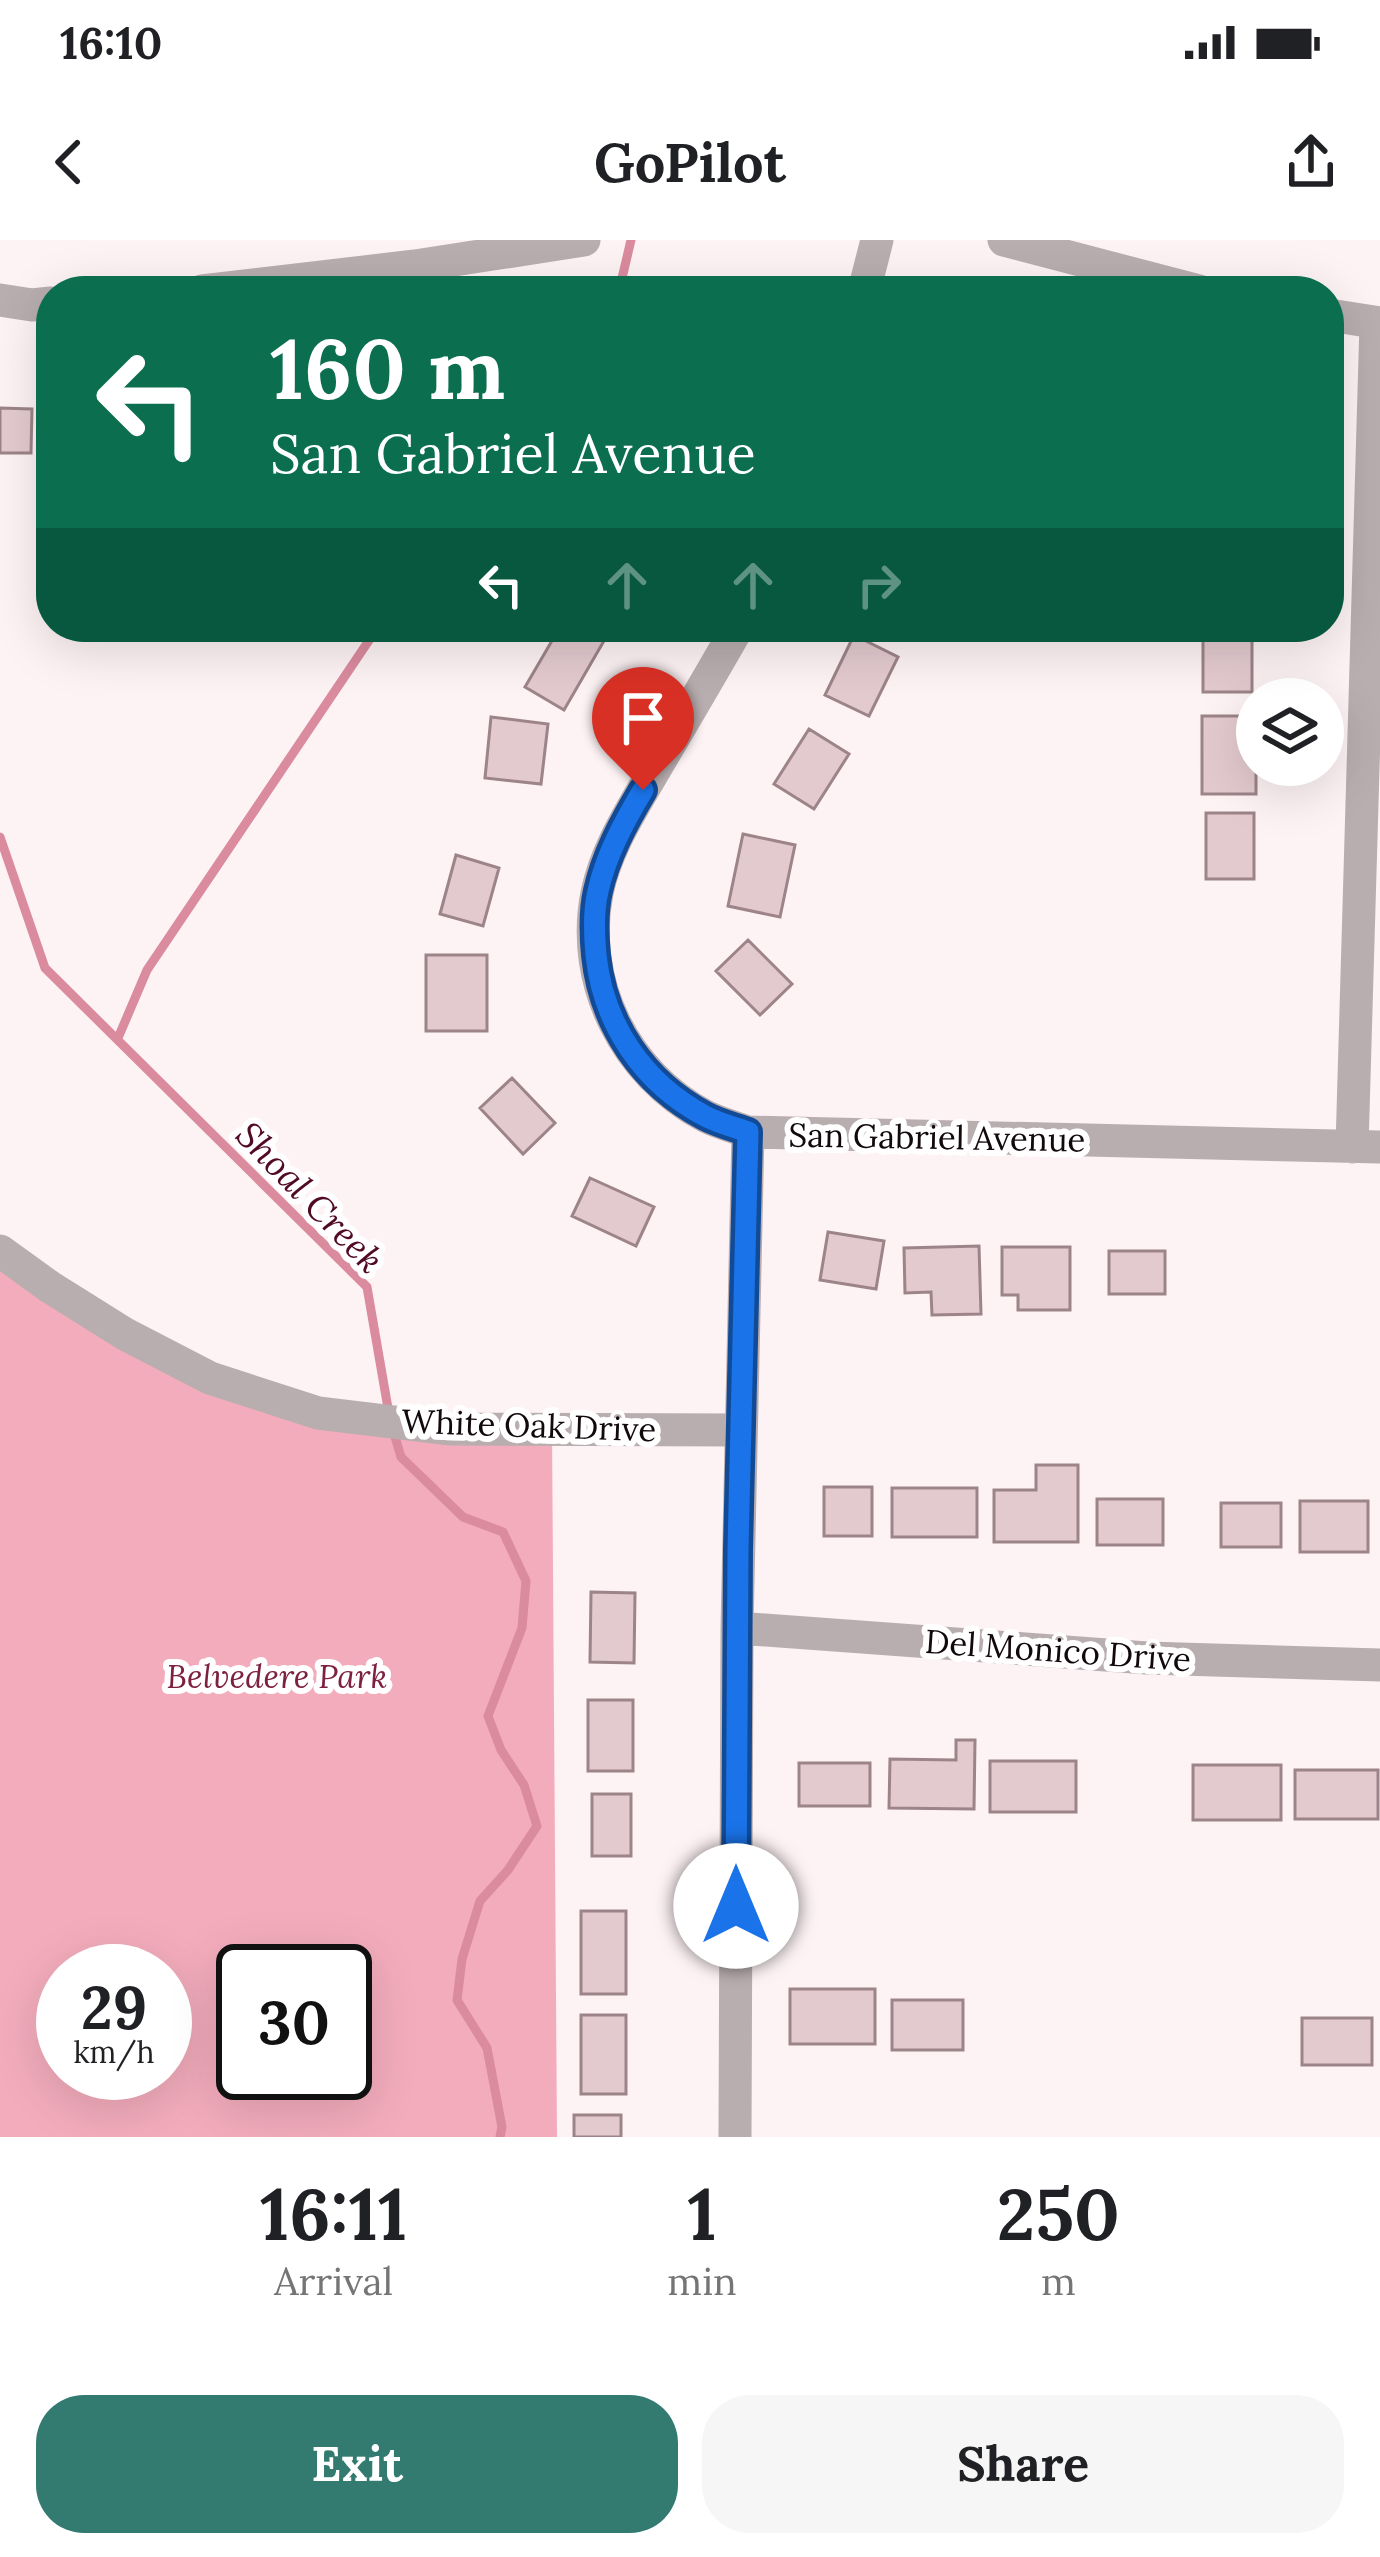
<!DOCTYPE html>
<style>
body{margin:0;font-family:Lora,serif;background:#f6f6f6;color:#202124;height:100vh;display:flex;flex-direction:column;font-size:45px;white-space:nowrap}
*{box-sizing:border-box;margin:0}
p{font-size:39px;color:#757577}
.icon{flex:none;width:66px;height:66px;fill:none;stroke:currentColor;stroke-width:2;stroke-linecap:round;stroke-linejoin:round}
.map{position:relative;height:1897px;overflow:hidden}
.side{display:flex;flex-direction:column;background:#fff;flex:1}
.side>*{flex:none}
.guide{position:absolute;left:36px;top:36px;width:1308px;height:366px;border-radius:48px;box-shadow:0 12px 48px #0002;background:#0b6e4f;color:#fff;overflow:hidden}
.fabs{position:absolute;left:1236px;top:438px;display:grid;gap:24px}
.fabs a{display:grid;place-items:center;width:108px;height:108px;border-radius:50%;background:#fff;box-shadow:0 12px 48px #0002;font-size:60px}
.speed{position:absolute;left:36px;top:1704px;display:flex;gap:24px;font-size:60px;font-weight:700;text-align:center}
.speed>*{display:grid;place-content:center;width:156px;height:156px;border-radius:50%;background:#fff;box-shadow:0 12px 48px #0002;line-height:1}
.speed small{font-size:30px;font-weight:400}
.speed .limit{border:6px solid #111;border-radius:18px;background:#fff;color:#111}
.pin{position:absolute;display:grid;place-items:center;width:102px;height:102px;color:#fff;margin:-123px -51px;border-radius:50% 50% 50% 0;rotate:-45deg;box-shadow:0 0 12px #0007}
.pin .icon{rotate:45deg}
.me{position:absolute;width:132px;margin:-66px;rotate:0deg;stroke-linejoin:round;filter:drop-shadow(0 0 9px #0008)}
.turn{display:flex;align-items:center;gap:42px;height:252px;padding:0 36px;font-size:54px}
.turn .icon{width:156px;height:156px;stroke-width:2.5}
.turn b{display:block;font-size:84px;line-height:102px}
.lanes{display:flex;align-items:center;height:114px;padding:0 36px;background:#0003;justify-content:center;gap:60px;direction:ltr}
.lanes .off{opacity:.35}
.eta{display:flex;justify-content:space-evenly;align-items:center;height:204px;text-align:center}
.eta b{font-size:72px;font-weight:700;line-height:84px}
.cta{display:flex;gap:24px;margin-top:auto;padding:24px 36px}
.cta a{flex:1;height:138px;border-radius:48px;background:#337a71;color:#fff;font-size:48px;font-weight:700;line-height:138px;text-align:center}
.cta a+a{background:#f6f6f6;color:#202124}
.status{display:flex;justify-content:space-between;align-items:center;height:84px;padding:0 60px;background:#fff;direction:ltr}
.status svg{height:33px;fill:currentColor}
header{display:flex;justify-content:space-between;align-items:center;height:156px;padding:0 36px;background:#fff;font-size:54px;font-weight:700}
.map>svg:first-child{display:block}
</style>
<div class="status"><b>16:10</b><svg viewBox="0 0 49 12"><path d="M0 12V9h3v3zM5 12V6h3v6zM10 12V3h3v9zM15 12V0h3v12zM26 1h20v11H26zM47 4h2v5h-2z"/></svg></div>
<header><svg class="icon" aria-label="back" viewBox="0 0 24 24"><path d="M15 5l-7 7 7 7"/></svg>GoPilot<svg class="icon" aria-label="share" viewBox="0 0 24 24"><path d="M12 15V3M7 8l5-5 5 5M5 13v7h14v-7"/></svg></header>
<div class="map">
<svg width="1380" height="1897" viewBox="0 0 1380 1897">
<rect width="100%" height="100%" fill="#fdf2f4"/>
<path fill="#f3acbc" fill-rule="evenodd" d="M 0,1007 L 220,1145 L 552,1190 L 557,1897 L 0,1897 ZM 63,1731 L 165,1731 L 165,1833 L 63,1833 ZM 243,1731 L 345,1731 L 345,1833 L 243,1833 Z"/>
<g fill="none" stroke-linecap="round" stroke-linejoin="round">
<path stroke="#da8b9e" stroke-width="9" d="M 619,51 L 631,0
M 0,597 L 45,728 L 367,1047 L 389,1174
M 118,798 L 147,730 L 378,387
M 393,1190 L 401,1217 L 463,1277 L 503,1292 L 526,1341 L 522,1388 L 488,1476 L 501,1510 L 524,1545 L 537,1586 L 508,1630 L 480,1661 L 462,1719 L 457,1760 L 487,1808 L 502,1887 L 500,1897"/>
</g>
<path fill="#e3cacf" stroke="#9c8489" stroke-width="3" d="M 0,168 L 32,169 L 31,213 L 0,213 Z
M 560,387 L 583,387 L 605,399 L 564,470 L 525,447 Z
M 1203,387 L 1252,387 L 1252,452 L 1203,452 Z
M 854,395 L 898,417 L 869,476 L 825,455 Z
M 1202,476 L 1256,476 L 1256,554 L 1202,554 Z
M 491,477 L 548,484 L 541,544 L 485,538 Z
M 809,489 L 849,514 L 814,569 L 774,544 Z
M 1206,573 L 1254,573 L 1254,639 L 1206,639 Z
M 743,594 L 795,605 L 780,677 L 728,666 Z
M 456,615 L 499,628 L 483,686 L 440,674 Z
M 748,700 L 792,744 L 760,775 L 716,731 Z
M 426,715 L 487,715 L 487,791 L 426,791 Z
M 512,838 L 555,883 L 523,914 L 480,868 Z
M 590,938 L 654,967 L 636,1006 L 572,976 Z
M 828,992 L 884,1001 L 876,1049 L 820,1040 Z
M 979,1006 L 981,1074 L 932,1075 L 931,1052 L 905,1053 L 904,1008 Z
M 1002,1007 L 1070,1007 L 1070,1070 L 1018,1070 L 1018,1055 L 1002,1055 Z
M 1109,1011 L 1165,1011 L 1165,1054 L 1109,1054 Z
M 1036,1225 L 1078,1225 L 1078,1302 L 994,1302 L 994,1250 L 1036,1250 Z
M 824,1247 L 872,1247 L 872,1296 L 824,1296 Z
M 892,1248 L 977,1248 L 977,1297 L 892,1297 Z
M 1097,1259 L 1163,1259 L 1163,1305 L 1097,1305 Z
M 1300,1261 L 1368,1261 L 1368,1312 L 1300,1312 Z
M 1221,1263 L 1281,1263 L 1281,1307 L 1221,1307 Z
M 591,1352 L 635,1353 L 634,1423 L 590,1422 Z
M 588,1460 L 633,1460 L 633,1531 L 588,1531 Z
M 956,1500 L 975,1500 L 974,1569 L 889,1568 L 890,1519 L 956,1520 Z
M 990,1521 L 1076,1521 L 1076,1572 L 990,1572 Z
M 799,1523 L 870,1523 L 870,1566 L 799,1566 Z
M 1193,1525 L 1281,1525 L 1281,1580 L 1193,1580 Z
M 1295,1530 L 1378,1530 L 1378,1579 L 1295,1579 Z
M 592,1554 L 631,1554 L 631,1616 L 592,1616 Z
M 581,1671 L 626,1671 L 626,1754 L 581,1754 Z
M 790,1749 L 875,1749 L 875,1804 L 790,1804 Z
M 892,1760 L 963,1760 L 963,1810 L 892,1810 Z
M 581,1775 L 626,1775 L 626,1854 L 581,1854 Z
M 1302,1778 L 1372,1778 L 1372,1825 L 1302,1825 Z
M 574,1875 L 621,1875 L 621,1897 L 574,1897 Z"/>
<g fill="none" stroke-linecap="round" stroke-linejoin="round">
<path stroke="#b8adaf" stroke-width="33" d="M 1004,0 L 1199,51
M 202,51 L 415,26 L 584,0
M 864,51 L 877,0
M 0,60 L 32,65 L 51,63
M 1329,75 L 1380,83
M 738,387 C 711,434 683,482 655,529 C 633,568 606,608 597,653 C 579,743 626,834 705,876 C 719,883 734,887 748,892 L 1380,907
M 1352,907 L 1376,83
M 0,1011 L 50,1047 L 125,1094 L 210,1138 L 318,1173 L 451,1189 L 740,1190
M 737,1388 L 1147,1418 L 1380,1425
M 735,1897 L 737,1388 L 748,892"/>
</g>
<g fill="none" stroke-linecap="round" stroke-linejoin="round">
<g stroke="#114b97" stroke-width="30">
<path id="route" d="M 643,550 C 624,582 606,615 598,651 C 593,672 594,694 596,715 C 603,784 643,843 705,876 C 718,883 734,887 748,892 L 738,1309 L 736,1666"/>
</g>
<use href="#route" stroke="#1a73e8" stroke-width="21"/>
</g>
<g text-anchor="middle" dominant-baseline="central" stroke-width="12" stroke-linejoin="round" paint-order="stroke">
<g font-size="33" fill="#11090b" stroke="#fff">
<text transform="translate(937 897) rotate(1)">San Gabriel Avenue</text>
<text transform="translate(529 1185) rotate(2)">White Oak Drive</text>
<text transform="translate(1058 1410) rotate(4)">Del Monico Drive</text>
</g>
<g font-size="33" font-style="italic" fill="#7e2140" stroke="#fff">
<text x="277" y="1436">Belvedere Park</text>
</g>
<g font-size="36" font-style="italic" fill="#510a25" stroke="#fff">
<text transform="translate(310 957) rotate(46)">Shoal Creek</text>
</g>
</g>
</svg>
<div class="fabs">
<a><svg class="icon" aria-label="layers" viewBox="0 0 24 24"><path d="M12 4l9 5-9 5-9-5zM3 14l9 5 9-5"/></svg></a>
</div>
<div class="speed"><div>29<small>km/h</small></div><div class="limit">30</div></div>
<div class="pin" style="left:643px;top:550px;background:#d93025"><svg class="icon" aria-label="arrive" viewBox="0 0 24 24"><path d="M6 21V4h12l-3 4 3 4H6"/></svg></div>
<svg class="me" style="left:736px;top:1666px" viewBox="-20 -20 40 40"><circle r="19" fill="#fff"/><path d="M0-13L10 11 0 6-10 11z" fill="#1a73e8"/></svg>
<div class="guide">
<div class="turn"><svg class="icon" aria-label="left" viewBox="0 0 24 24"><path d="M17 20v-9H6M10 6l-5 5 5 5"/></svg><div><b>160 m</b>San Gabriel Avenue</div></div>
<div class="lanes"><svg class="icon" aria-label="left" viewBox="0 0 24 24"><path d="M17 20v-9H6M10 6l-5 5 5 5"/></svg><svg class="icon off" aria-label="ahead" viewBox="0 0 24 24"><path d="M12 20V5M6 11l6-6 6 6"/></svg><svg class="icon off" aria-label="ahead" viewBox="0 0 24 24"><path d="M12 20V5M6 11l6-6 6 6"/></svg><svg class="icon off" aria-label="right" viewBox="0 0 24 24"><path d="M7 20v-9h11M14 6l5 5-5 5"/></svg></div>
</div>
</div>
<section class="side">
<div class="eta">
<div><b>16:11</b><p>Arrival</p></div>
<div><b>1</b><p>min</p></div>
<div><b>250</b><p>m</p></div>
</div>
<div class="cta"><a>Exit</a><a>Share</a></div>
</section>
